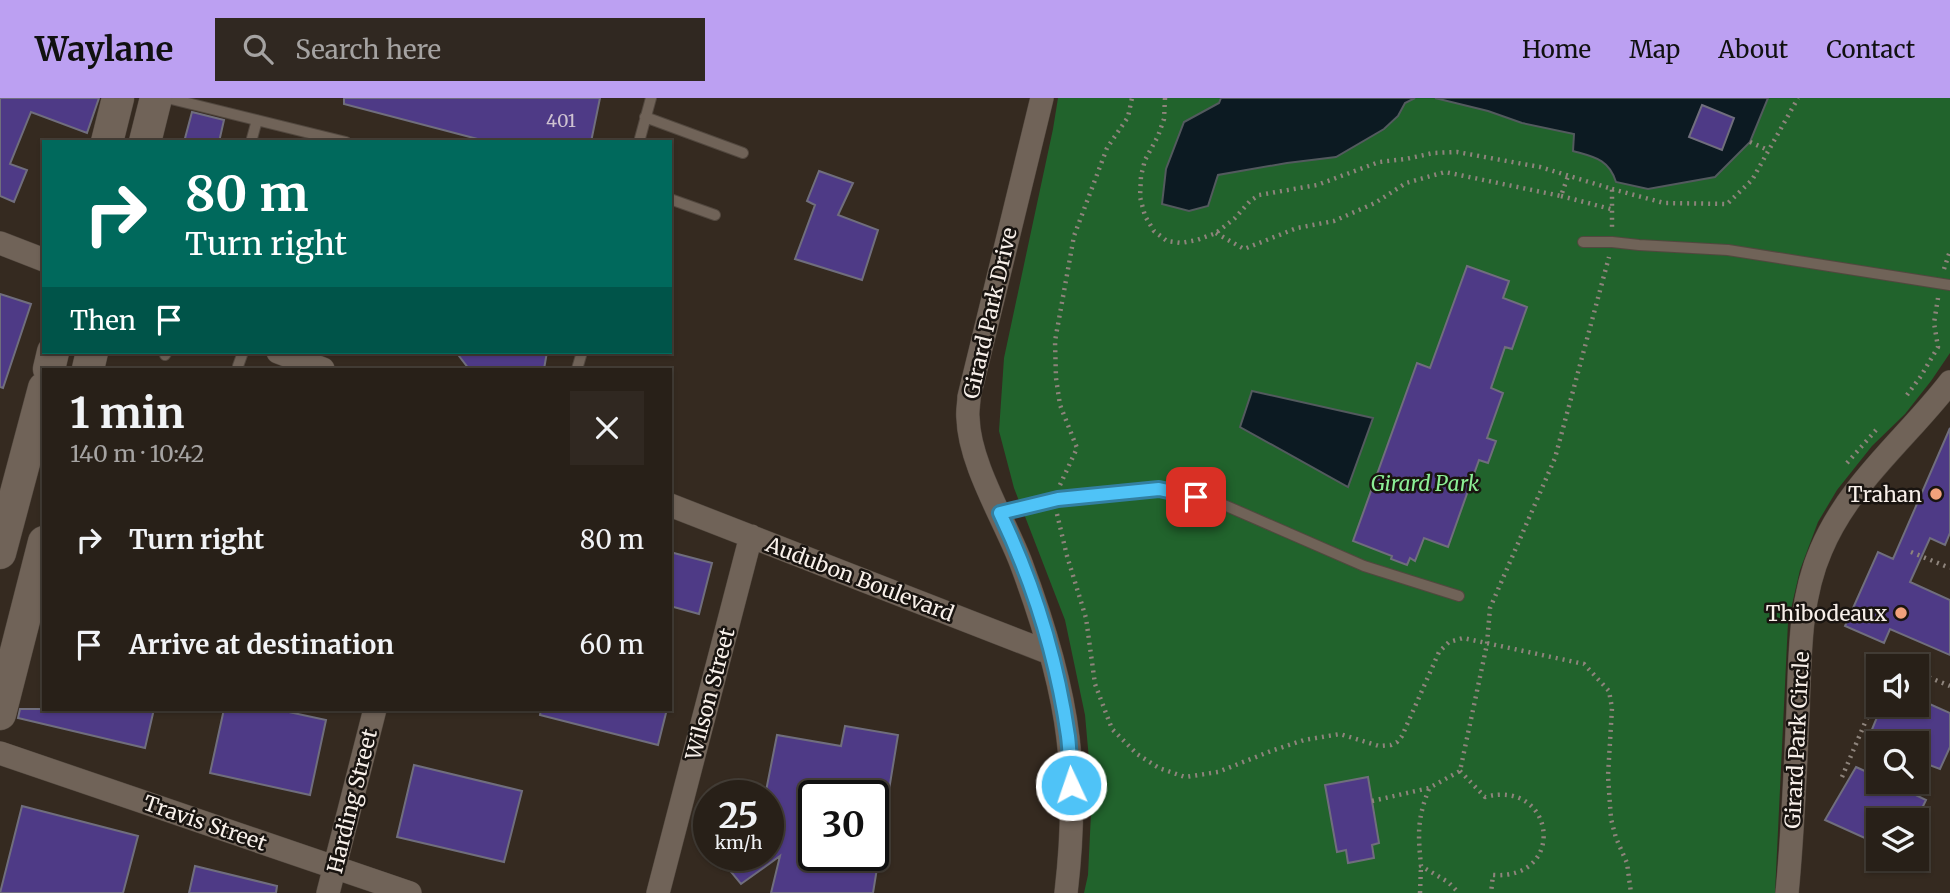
<!DOCTYPE html>
<meta charset="utf-8">
<style>
body{margin:0;font-family:Merriweather,serif;background:#302821;color:#f1f3f6;height:100vh;display:flex;flex-direction:column;font-size:26px;white-space:nowrap}
*{box-sizing:border-box;margin:0}
p{font-size:23px;color:#a5a3a2}
.icon{flex:none;width:38px;height:38px;fill:none;stroke:currentColor;stroke-width:2;stroke-linecap:round;stroke-linejoin:round}
.map{position:relative;flex:1;overflow:hidden}
.details{position:absolute;left:42px;top:270px;width:630px;height:343px;display:flex;flex-direction:column;background:#282018;border-radius:0px;box-shadow:0 2px 5px #0004,0 0 0 2px #443e37}
.details>*{flex:none}
.hud{position:absolute;left:42px;top:42px;width:630px;height:214px;border-radius:0px;box-shadow:0 2px 5px #0004,0 0 0 2px #443e37;background:#00695c;color:#fff;overflow:hidden}
.controls{position:absolute;left:1866px;top:556px;display:grid;gap:14px}
.controls a{display:grid;place-items:center;width:63px;height:63px;border-radius:0px;background:#282018;box-shadow:0 2px 5px #0004,0 0 0 2px #443e37;font-size:35px}
.speed{position:absolute;left:693px;top:682px;display:flex;gap:14px;font-size:35px;font-weight:700;text-align:center}
.speed>*{display:grid;place-content:center;width:91px;height:91px;border-radius:50%;background:#282018;box-shadow:0 2px 5px #0004,0 0 0 2px #443e37;line-height:1}
.speed small{font-size:18px;font-weight:400}
.speed .limit{border:4px solid #111;border-radius:10px;background:#fff;color:#111}
.pin{position:absolute;display:grid;place-items:center;width:60px;height:60px;color:#fff;margin:-30px;border-radius:14px;box-shadow:0 4px 10px #0006}
.me{position:absolute;width:77px;margin:-38px;rotate:357deg;stroke-linejoin:round;filter:drop-shadow(0 0 5px #0008)}
.turn{display:flex;align-items:center;gap:24px;height:147px;padding:0 28px;font-size:32px}
.turn .icon{width:91px;height:91px;stroke-width:2.5}
.turn b{display:block;font-size:49px;line-height:60px}
.then{display:flex;align-items:center;height:66px;padding:0 28px;background:#0003;gap:14px;font-size:26px}
.round{display:grid;place-items:center;flex:none;width:74px;height:74px;border-radius:0px;background:#302821}
.headline{display:flex;align-items:center;justify-content:space-between;height:119px;padding:0 28px}
h1{font-size:42px;font-weight:700;line-height:52px}
ul{padding:0;list-style:none}
li{display:flex;align-items:center;gap:21px;height:105px;padding:0 28px}
li div{flex:1}
li b{display:block;font-size:26px}
li em{font-style:normal}
header{display:flex;align-items:center;gap:42px;box-sizing:border-box;height:98px;padding:0 35px;background:#bca0f2;color:#111}
header strong{font-size:33px}
nav{display:flex;gap:38px;margin-inline-start:auto;font-size:24px}
.search{width:490px;height:63px;background:#302821;display:flex;align-items:center;gap:18px;box-sizing:border-box;padding:0 24px;border-radius:0px;color:#a5a3a2;font-size:26px}
.map>svg:first-child{display:block}
</style>
<header>
<strong>Waylane</strong>
<div class="search"><svg class="icon" aria-label="search" viewBox="0 0 24 24"><circle cx="10" cy="10" r="6"/><path d="M15 15l6 6"/></svg>Search here</div>
<nav><a>Home</a><a>Map</a><a>About</a><a>Contact</a></nav>
</header>
<div class="map">
<svg width="1950" height="795" viewBox="0 0 1950 795">
<rect width="100%" height="100%" fill="#352a20"/>
<path fill="#21632c" d="M 1058,0 L 1950,0 L 1950,255 L 1931,283 L 1905,316 L 1872,348 L 1837,392 L 1818,424 L 1800,472 L 1788,524 L 1775,795 L 1084,795 L 1088,777 L 1092,695 L 1085,617 L 1065,522 L 1014,390 L 999,333 L 1004,260 L 1053,31 Z"/>
<path fill="#0c1a22" stroke="#535a5e" stroke-width="2" d="M 1221,0 L 1415,0 L 1405,5 L 1398,18 L 1384,31 L 1336,59 L 1287,65 L 1218,77 L 1208,108 L 1189,113 L 1162,106 L 1166,71 L 1184,24 L 1219,5 Z
M 1435,0 L 1768,0 L 1750,44 L 1715,79 L 1648,91 L 1616,84 C 1609,61 1594,59 1573,53 L 1574,36 L 1522,25 L 1488,13 Z
M 1252,293 L 1373,320 L 1348,389 L 1240,329 Z"/>
<path fill="#4e3a86" stroke="#706e7d" stroke-width="2" d="M 0,0 L 99,0 L 87,35 L 31,14 L 10,66 L 27,72 L 14,104 L 0,98 Z
M 344,0 L 600,0 L 591,44 L 489,44 L 344,6 Z
M 1702,7 L 1734,20 L 1722,52 L 1689,39 Z
M 192,14 L 224,22 L 219,44 L 184,44 Z
M 819,73 L 853,85 L 838,117 L 878,132 L 862,182 L 795,161 L 815,107 L 807,103 Z
M 1467,168 L 1509,183 L 1503,200 L 1527,209 L 1512,251 L 1505,249 L 1491,290 L 1503,295 L 1487,340 L 1496,343 L 1488,365 L 1479,362 L 1448,449 L 1424,440 L 1415,463 L 1410,460 L 1407,467 L 1391,461 L 1392,458 L 1353,443 L 1417,265 L 1430,270 Z
M 0,196 L 31,206 L 3,290 L 0,289 Z
M 456,254 L 547,254 L 544,271 L 469,271 Z
M 1950,330 L 1950,435 L 1945,447 L 1930,440 L 1910,484 L 1950,502 L 1950,557 L 1890,531 L 1884,545 L 1845,528 L 1878,454 L 1893,461 Z
M 670,454 L 712,465 L 699,516 L 670,508 Z
M 1916,600 L 1950,615 L 1950,649 L 1940,671 L 1916,662 L 1916,646 L 1866,646 L 1882,607 L 1916,607 Z
M 20,611 L 154,611 L 145,650 L 18,620 Z
M 224,611 L 275,611 L 326,622 L 310,697 L 210,675 Z
M 541,611 L 667,611 L 658,647 L 540,617 Z
M 845,628 L 898,637 L 888,698 L 814,698 L 814,758 L 879,758 L 873,795 L 771,795 L 780,758 L 741,786 L 727,769 L 743,758 L 768,758 L 768,698 L 765,698 L 777,637 L 841,648 Z
M 414,667 L 522,693 L 504,764 L 397,739 Z
M 1856,669 L 1878,679 L 1878,684 L 1889,684 L 1926,702 L 1916,723 L 1878,723 L 1878,746 L 1825,722 Z
M 1368,679 L 1379,745 L 1372,747 L 1374,760 L 1348,765 L 1346,752 L 1337,754 L 1325,687 Z
M 22,708 L 138,738 L 123,795 L 0,795 Z
M 195,768 L 277,788 L 276,795 L 189,795 Z"/>
<g fill="none" stroke-linecap="round" stroke-linejoin="round">
<g stroke="#52483f" stroke-width="12">
<path id="lane" d="M 167,0 L 346,44
M 645,19 L 743,55
M 251,44 L 257,22
M 639,44 L 651,0
M 670,101 L 715,117
M 1583,144 L 1612,144 L 1639,147 L 1728,152 L 1950,187
M 165,257 L 167,254
M 239,271 L 238,268 L 243,254
M 577,271 L 582,254
M 1000,415 L 1058,401 L 1159,391 L 1215,403 L 1364,468 L 1459,498"/>
</g>
<g stroke="#52483f" stroke-width="24">
<path id="street" d="M 1042,0 L 969,299 C 969,306 967,313 968,320 C 969,365 1005,423 1021,465 C 1042,521 1061,581 1068,640 C 1074,691 1072,744 1066,795
M 0,145 L 44,162
M 278,254 L 323,271
M 670,407 L 1050,555
M 0,655 L 410,795
M 328,795 L 375,611
M 658,795 L 751,438
M 1787,795 C 1793,735 1795,675 1798,614 C 1800,561 1799,502 1821,452 C 1849,385 1907,340 1950,284"/>
</g>
<g stroke="#52483f" stroke-width="33">
<path id="secondary" d="M 107,44 L 118,0
M 145,44 L 156,0
M 49,271 L 53,254
M 88,271 L 92,254
M 0,455 L 44,290
M 0,616 L 44,444"/>
</g>
<path stroke="#8e847c" stroke-width="4.5" stroke-dasharray="2 5" stroke-linecap="butt" d="M 1165,0 L 1164,21 L 1158,38 L 1145,62 L 1141,78 L 1140,99 L 1145,118 L 1154,133 L 1167,143 L 1181,145 L 1197,142 L 1216,135 L 1235,120 L 1250,103 L 1259,97 L 1317,87 L 1379,64 L 1406,61 L 1433,55 L 1457,54 L 1540,69 L 1612,91 L 1612,130
M 1750,44 L 1768,52
M 1612,91 L 1664,105 L 1727,106 L 1752,82 L 1798,0
M 1561,98 L 1611,111
M 1216,135 L 1244,151 L 1297,130 L 1334,123 L 1375,105 L 1406,85 L 1445,74 L 1561,98 L 1568,78
M 1944,171 L 1950,153
M 1907,297 L 1921,278 L 1938,249 L 1934,225 L 1938,200
M 1847,365 L 1876,332
M 1060,387 L 1077,350 L 1060,307 L 1056,280 L 1055,243 L 1074,138 L 1107,50 L 1128,19 L 1132,0
M 1057,416 L 1067,458 L 1086,520 L 1095,586 L 1112,631 L 1137,656 L 1159,670 L 1185,679 L 1218,674 L 1271,653 L 1304,642 L 1340,636 L 1379,648 L 1391,647 L 1397,644 L 1402,638 L 1439,554 L 1449,544 L 1463,540 L 1584,566 L 1609,593 L 1612,610 L 1608,678 L 1611,721 L 1616,740 L 1627,765 L 1631,795
M 1911,454 L 1950,470
M 1873,556 L 1903,569
M 1916,574 L 1950,588
M 1460,673 L 1485,699 C 1555,680 1568,782 1493,777 L 1491,795
M 1842,679 L 1878,594
M 1429,691 C 1417,721 1418,736 1421,768 L 1448,784 L 1459,795
M 1372,703 L 1429,690 L 1460,673 L 1487,546 L 1490,510 L 1555,360 L 1609,159
M 1420,795 L 1421,768"/>
<use href="#lane" stroke="#706358" stroke-width="10"/>
<use href="#street" stroke="#706358" stroke-width="23"/>
<use href="#secondary" stroke="#706358" stroke-width="32"/>
</g>
<g fill="none" stroke-linecap="round" stroke-linejoin="round">
<g stroke="#337fa1" stroke-width="18">
<path id="route" d="M 1071,687 C 1070,671 1070,654 1068,638 C 1057,562 1033,484 1000,415 L 1058,401 L 1159,391 L 1196,399"/>
</g>
<use href="#route" stroke="#4fc3f7" stroke-width="12"/>
</g>
<g fill="#f1a17c" stroke="#191410" stroke-width="2.5">
<circle cx="1936" cy="396" r="7"/>
<circle cx="1901" cy="515" r="7"/>
</g>
<g text-anchor="middle" dominant-baseline="central" stroke-width="5" stroke-linejoin="round" paint-order="stroke">
<g font-size="18" fill="#cec2d1">
<text x="561" y="22">401</text>
</g>
<g font-size="21" fill="#f8f0ea" stroke="#191410">
<text transform="translate(990 215) rotate(-77)">Girard Park Drive</text>
<text transform="translate(860 481) rotate(21)">Audubon Boulevard</text>
<text transform="translate(710 596) rotate(-75)">Wilson Street</text>
<text transform="translate(1797 642) rotate(-87)">Girard Park Circle</text>
<text transform="translate(352 703) rotate(-76)">Harding Street</text>
<text transform="translate(205 725) rotate(19)">Travis Street</text>
</g>
<g font-size="21" font-style="italic" fill="#8cef96" stroke="#191410">
<text x="1425" y="385">Girard Park</text>
</g>
<g font-size="21" fill="#f8f0ea" stroke="#191410" text-anchor="end">
<text x="1922" y="396">Trahan</text>
<text x="1887" y="515">Thibodeaux</text>
</g>
</g>
</svg>
<div class="controls">
<a><svg class="icon" aria-label="sound" viewBox="0 0 24 24"><path d="M4 9h4l5-4v14l-5-4H4zM17 9q2 3 0 6"/></svg></a>
<a><svg class="icon" aria-label="search" viewBox="0 0 24 24"><circle cx="10" cy="10" r="6"/><path d="M15 15l6 6"/></svg></a>
<a><svg class="icon" aria-label="layers" viewBox="0 0 24 24"><path d="M12 4l9 5-9 5-9-5zM3 14l9 5 9-5"/></svg></a>
</div>
<div class="speed"><div>25<small>km/h</small></div><div class="limit">30</div></div>
<div class="pin" style="left:1196px;top:399px;background:#d93025"><svg class="icon" aria-label="arrive" viewBox="0 0 24 24"><path d="M6 21V4h12l-3 4 3 4H6"/></svg></div>
<svg class="me" style="left:1071px;top:687px" viewBox="-20 -20 40 40"><circle r="17" fill="#4fc3f7" stroke="#fff" stroke-width="3"/><path d="M0-11L8 9 0 5-8 9z" fill="#fff"/></svg>
<div class="hud">
<div class="turn"><svg class="icon" aria-label="right" viewBox="0 0 24 24"><path d="M7 20v-9h11M14 6l5 5-5 5"/></svg><div><b>80 m</b>Turn right</div></div>
<div class="then">Then<svg class="icon" aria-label="arrive" viewBox="0 0 24 24"><path d="M6 21V4h12l-3 4 3 4H6"/></svg></div>
</div>
<section class="details">
<div class="headline"><div><h1>1 min</h1><p>140 m · 10:42</p></div><a class="round"><svg class="icon" aria-label="close" viewBox="0 0 24 24"><path d="M6 6l12 12M18 6L6 18"/></svg></a></div>
<ul>
<li><svg class="icon" aria-label="right" viewBox="0 0 24 24"><path d="M7 20v-9h11M14 6l5 5-5 5"/></svg><div><b>Turn right</b></div><em>80 m</em></li>
<li><svg class="icon" aria-label="arrive" viewBox="0 0 24 24"><path d="M6 21V4h12l-3 4 3 4H6"/></svg><div><b>Arrive at destination</b></div><em>60 m</em></li>
</ul>
</section>
</div>
